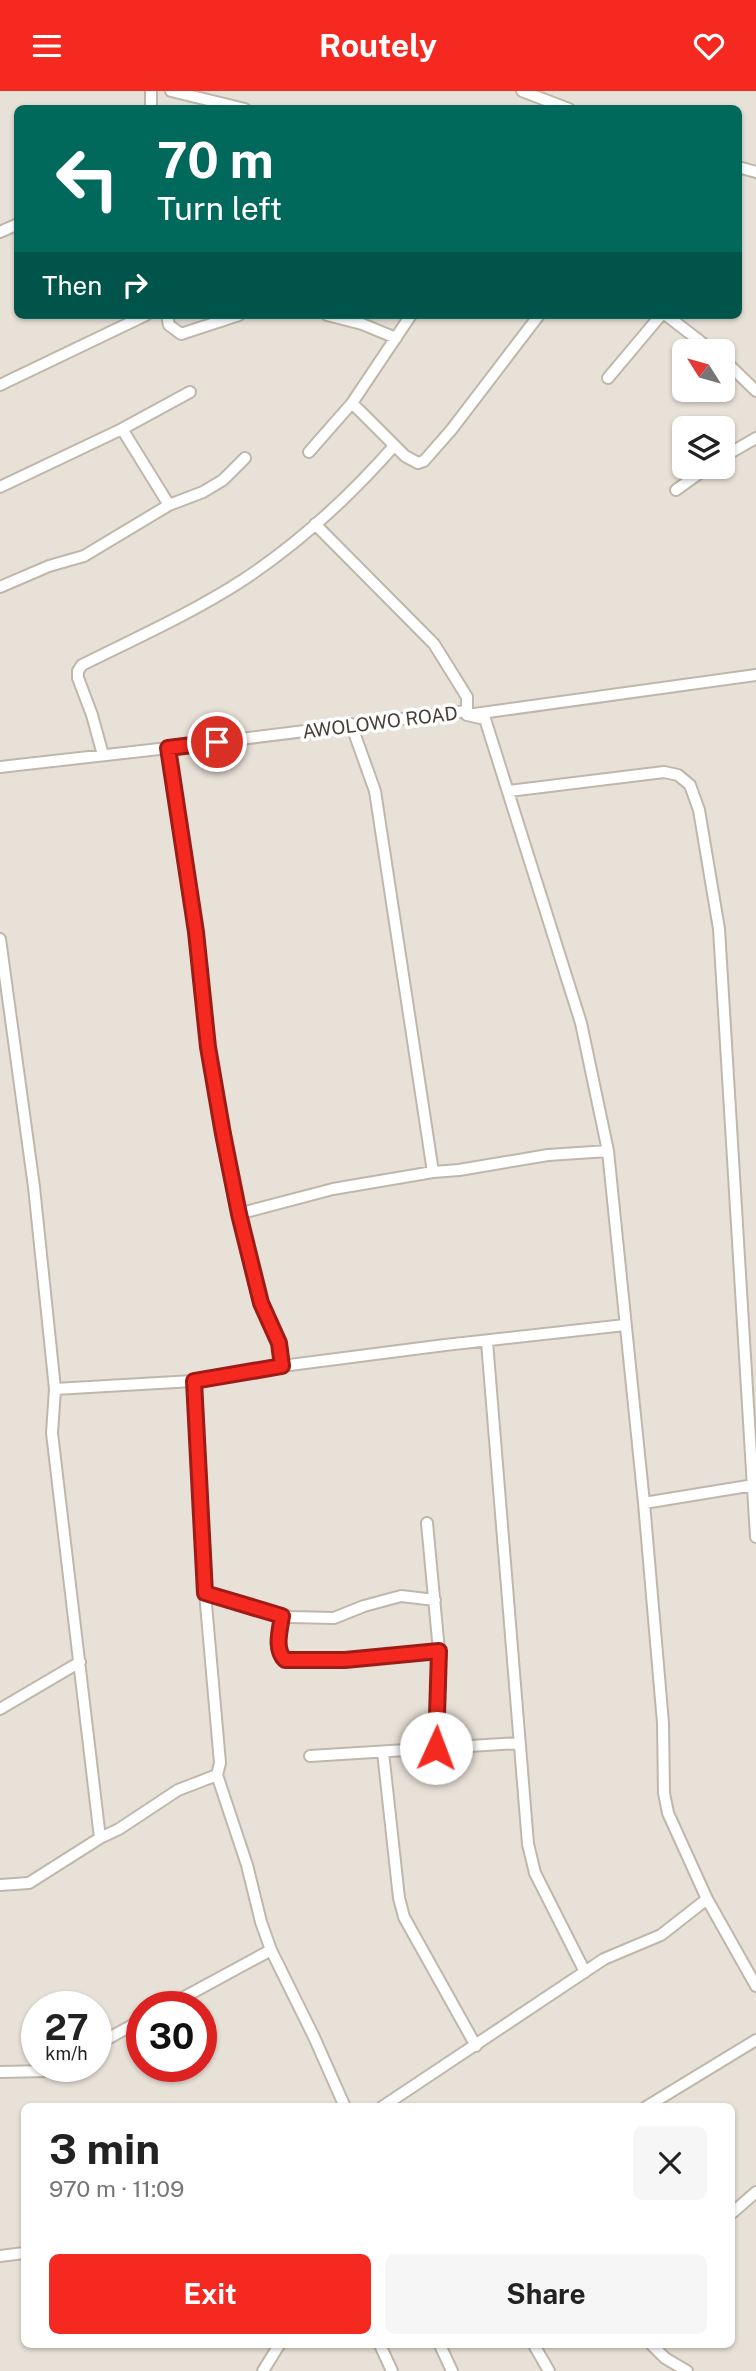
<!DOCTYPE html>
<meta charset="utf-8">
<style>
body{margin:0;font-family:"Public Sans",sans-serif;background:#f6f6f6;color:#222;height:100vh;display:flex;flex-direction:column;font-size:26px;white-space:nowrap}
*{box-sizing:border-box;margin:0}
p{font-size:23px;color:#767676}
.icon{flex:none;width:38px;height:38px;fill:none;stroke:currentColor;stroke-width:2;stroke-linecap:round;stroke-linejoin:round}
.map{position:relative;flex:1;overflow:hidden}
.drawer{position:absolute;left:21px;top:2012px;width:714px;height:245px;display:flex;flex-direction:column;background:#fff;border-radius:10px;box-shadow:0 2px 5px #0004}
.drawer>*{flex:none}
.hud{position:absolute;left:14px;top:14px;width:728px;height:214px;border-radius:10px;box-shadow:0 2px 5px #0004;background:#00695c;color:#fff;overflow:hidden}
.needle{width:46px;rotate:307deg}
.fabs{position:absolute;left:672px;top:248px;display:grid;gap:14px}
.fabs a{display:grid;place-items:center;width:63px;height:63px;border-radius:10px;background:#fff;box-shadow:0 2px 5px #0004;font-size:35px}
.speed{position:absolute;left:21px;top:1900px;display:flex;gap:14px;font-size:35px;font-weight:700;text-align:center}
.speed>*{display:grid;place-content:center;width:91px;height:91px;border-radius:50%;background:#fff;box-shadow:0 2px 5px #0004;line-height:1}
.speed small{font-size:18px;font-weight:400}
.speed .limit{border:10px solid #d22;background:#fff;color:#111}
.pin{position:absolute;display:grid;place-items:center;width:60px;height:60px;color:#fff;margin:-30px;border:4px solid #fff;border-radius:50%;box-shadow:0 2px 7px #0007}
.me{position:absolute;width:77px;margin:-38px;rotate:2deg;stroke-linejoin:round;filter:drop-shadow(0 0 5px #0008)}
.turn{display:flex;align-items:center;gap:24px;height:147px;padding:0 28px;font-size:32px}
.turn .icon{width:91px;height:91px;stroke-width:2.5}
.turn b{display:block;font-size:49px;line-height:60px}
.then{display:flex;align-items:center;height:66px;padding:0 28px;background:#0003;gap:14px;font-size:26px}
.round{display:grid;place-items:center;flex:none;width:74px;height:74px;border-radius:10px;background:#f6f6f6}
.head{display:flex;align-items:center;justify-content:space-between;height:119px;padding:0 28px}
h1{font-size:42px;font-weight:700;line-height:52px}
.cta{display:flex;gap:14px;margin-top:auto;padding:14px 28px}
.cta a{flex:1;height:80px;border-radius:10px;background:#f52920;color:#fff;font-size:28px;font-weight:700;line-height:80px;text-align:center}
.cta a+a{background:#f6f6f6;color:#222}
header{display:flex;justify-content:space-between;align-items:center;height:91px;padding:0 28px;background:#f52920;color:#fff;font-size:32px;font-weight:700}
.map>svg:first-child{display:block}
</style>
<header><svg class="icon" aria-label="menu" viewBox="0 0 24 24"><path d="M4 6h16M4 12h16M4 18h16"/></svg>Routely<svg class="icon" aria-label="heart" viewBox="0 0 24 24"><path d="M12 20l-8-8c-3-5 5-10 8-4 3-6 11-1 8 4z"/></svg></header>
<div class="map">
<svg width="756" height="2280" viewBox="0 0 756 2280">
<rect width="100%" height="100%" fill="#f4f0ea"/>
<path fill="#e8e1d8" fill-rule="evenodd" d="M 0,0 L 756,0 L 756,2280 L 0,2280 ZM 18,18 L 738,18 L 738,224 L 18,224 ZM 684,261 L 723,261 L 723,299 L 684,299 ZM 684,338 L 723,338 L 723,376 L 684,376 ZM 37,1916 L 96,1916 L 96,1976 L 37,1976 ZM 142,1916 L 201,1916 L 201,1976 L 142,1976 ZM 24,2016 L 732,2016 L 732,2254 L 24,2254 Z"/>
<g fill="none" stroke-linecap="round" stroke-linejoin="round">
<g stroke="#c0b7ac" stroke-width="14">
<path id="street" d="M 151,0 L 151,18
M 171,0 L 245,18
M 522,0 L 569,18
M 738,76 L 756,81
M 0,141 L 18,133
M 167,224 L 169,234 L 181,243 L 239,224
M 327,224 L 362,233 L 396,247
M 666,224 L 714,261
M 723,268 L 756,300
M 608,287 L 661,224
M 0,294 L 146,224
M 352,312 L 405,365 L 418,372 L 424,370 L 452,338 L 539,224
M 122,338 L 169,414
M 309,361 L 352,312 L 411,224
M 723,366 L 756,347
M 0,396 L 122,338 L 190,301
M 676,399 L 708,376
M 315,433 L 434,553 L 467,606 L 467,624 L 485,628 L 581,932 L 608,1060 L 644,1412 L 663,1632 L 664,1702 L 668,1722 L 707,1808 L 756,1895
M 0,496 L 49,475 L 84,465 L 169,414 L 203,401 L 223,389 L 245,367
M 351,633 L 375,700 L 433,1081
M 168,657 L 196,841 L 208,956 L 223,1043 L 238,1123 L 261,1212 L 279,1252 L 282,1275
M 103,664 L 92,624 L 78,587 L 78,580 L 82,574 C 136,547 192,522 243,489 C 299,452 350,405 394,355
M 0,676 L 168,657 L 466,620 L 467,624 L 756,584
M 509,700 L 664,681 L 678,684 L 690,694 L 699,719 L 719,838 L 756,1446
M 0,848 L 34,1096 L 55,1298 L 52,1342 L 100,1747
M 238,1123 L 333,1098 L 433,1081 L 459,1079 L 548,1064 L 608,1060
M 487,1251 L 528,1753 L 535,1782 L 585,1881
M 193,1290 L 205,1502 L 220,1672 L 217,1684 L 247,1774 L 261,1831 L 271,1859 L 314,1946 L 345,2016
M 55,1298 L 193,1290 L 282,1275 L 445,1254 L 625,1234
M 644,1412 L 754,1394
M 427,1432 L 439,1560 L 436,1657
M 205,1502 L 291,1526 L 334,1527 L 364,1515 L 401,1505 L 435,1509
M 282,1525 C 280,1539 274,1558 284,1569 L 345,1569 L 439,1560
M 0,1618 L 80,1571
M 383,1661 L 399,1807 L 404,1826 L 476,1955
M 310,1665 L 519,1652
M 0,1794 L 29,1792 L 100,1747 L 119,1738 L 178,1699 L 217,1684
M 166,1916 L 271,1859
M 96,1954 L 142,1929
M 0,1981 L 48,1980 L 57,1976
M 382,2016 L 604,1868 L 661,1844 L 707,1808
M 646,2016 L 756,1949
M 732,2122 L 756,2101
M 0,2165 L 24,2162
M 380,2254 L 392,2280
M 440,2254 L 452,2280
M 534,2254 L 549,2280
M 652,2254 L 665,2267 L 687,2280
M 263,2280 L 279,2254"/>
</g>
<use href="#street" stroke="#fff" stroke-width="10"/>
</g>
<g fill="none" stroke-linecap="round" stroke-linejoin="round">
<g stroke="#9f1b15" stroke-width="18">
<path id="route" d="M 217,651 L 168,657 L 196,841 L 208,956 L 223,1043 L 239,1123 L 261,1212 L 279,1252 L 282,1275 L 194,1290 L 205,1502 L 282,1525 C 280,1539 274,1558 285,1569 L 345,1569 L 439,1560 L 436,1657"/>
</g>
<use href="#route" stroke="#f52920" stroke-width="12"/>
</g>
<g text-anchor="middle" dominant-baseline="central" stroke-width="7" stroke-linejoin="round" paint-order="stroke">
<g font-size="19" fill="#484038" stroke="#fff">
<text transform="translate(380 631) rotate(-7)">AWOLOWO ROAD</text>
</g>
</g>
</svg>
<div class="fabs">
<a><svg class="needle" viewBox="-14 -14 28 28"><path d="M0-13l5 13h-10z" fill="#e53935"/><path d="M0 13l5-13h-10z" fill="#767676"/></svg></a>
<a><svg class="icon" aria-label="layers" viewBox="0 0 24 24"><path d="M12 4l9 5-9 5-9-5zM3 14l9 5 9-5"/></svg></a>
</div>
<div class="speed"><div>27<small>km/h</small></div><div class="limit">30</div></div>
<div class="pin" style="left:217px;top:651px;background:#d93025"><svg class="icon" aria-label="arrive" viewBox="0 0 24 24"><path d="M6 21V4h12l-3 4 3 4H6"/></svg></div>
<svg class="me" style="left:436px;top:1657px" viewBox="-20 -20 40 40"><circle r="19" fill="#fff"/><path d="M0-13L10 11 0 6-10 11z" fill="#f52920"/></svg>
<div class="hud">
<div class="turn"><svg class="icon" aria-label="left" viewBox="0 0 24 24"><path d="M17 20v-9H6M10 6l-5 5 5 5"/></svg><div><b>70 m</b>Turn left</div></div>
<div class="then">Then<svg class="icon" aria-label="right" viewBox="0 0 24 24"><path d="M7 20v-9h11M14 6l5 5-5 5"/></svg></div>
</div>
<section class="drawer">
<div class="head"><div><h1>3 min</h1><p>970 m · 11:09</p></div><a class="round"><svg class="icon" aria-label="close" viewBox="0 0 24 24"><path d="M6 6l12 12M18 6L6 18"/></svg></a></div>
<div class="cta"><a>Exit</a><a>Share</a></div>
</section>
</div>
